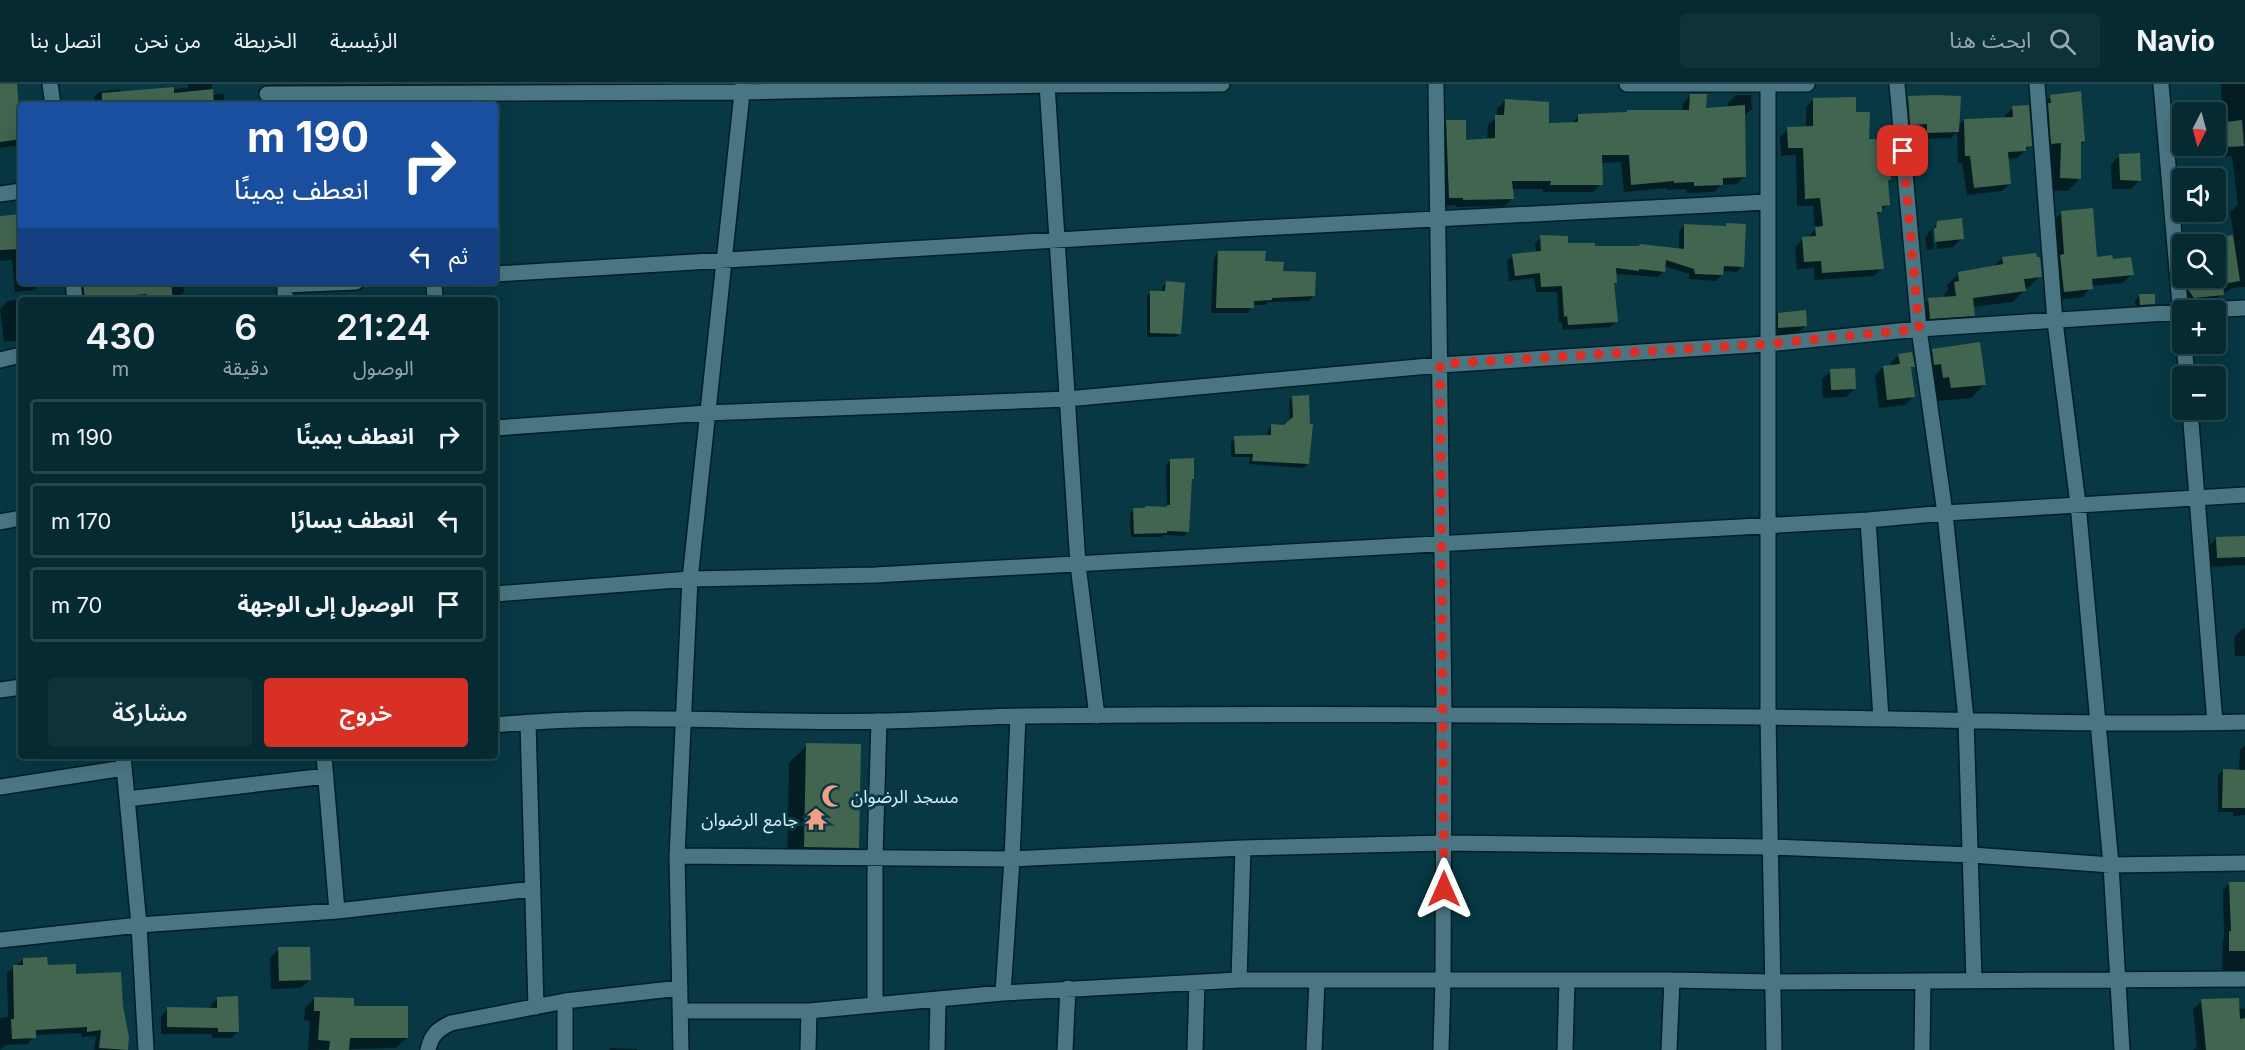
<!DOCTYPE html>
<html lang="ar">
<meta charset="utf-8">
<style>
body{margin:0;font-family:Inter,"Noto Sans Arabic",sans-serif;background:#0e323a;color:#f1f3f6;direction:rtl;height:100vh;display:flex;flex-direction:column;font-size:22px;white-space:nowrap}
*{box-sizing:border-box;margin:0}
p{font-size:20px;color:#97a7ac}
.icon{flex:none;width:33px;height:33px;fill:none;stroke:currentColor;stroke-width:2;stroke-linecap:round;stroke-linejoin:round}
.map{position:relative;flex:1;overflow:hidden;direction:ltr}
.drawer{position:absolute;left:18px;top:213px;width:480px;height:462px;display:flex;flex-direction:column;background:#052a32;border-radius:6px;box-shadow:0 6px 24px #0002,0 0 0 2px #26464d;direction:rtl}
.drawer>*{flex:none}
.top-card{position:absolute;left:18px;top:18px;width:480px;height:183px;border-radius:6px;box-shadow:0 6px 24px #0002,0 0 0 2px #26464d;direction:rtl;background:#1a4fa0;color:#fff;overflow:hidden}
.needle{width:39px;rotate:186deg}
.fabs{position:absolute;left:2172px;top:18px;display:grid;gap:12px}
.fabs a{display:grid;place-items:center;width:54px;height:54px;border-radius:6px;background:#052a32;box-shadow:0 6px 24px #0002,0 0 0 2px #26464d;font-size:30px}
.pin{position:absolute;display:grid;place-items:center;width:51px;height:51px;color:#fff;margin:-26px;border-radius:12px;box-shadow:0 3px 9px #0006}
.me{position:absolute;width:66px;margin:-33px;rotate:0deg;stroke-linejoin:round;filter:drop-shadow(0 0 4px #0008)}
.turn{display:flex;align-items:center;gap:21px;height:126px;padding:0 30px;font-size:27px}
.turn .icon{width:78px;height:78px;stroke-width:2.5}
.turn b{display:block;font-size:42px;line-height:51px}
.then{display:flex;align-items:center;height:57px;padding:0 30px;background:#0003;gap:12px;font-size:22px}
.eta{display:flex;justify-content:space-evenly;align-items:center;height:102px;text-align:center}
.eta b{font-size:36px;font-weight:600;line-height:42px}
.primary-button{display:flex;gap:12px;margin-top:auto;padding:12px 30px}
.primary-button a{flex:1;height:69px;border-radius:6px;background:#d93025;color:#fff;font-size:24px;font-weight:600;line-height:69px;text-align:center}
.primary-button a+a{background:#0e323a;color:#f1f3f6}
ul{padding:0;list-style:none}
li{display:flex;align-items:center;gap:18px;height:75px;margin:0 12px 9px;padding:0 18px;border:3px solid #26464d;border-radius:6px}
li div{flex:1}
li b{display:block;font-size:22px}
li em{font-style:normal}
header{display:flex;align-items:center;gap:36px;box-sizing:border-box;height:84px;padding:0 30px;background:#052a32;border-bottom:2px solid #26464d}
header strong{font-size:28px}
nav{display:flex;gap:33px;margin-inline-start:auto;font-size:21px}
.search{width:420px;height:54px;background:#0e323a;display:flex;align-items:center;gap:15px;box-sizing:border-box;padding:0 21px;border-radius:6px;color:#97a7ac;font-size:22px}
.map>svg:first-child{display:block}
</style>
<header>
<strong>Navio</strong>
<div class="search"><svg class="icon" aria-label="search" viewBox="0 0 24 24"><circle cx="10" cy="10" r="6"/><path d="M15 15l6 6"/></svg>ابحث هنا</div>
<nav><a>الرئيسية</a><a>الخريطة</a><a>من نحن</a><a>اتصل بنا</a></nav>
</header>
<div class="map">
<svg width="2245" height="966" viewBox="0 0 2245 966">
<rect width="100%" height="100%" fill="#073843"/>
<path fill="#0007" d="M 0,0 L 16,0 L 17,25 L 21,25 L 21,61 L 0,64 Z
M 188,0 L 212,0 L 212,11 L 224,10 L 225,21 L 95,21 L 94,13 L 99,8 L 120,5 L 121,10 L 188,4 Z
M 2221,0 L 2245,0 L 2245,203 L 2232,204 L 2228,207 L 2222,209 L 2212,221 L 2183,224 L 2182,194 L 2216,194 L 2216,160 L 2209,160 L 2213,156 L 2234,152 L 2230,128 L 2238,121 L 2232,72 L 2217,73 L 2216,50 L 2223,43 Z
M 1691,11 L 1705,26 L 1728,24 L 1728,19 L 1736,11 L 1751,11 L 1752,25 L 1744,32 L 1745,92 L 1737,100 L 1721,101 L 1714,108 L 1687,109 L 1686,105 L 1667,106 L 1667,104 L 1624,108 L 1621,78 L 1600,79 L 1601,100 L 1593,108 L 1543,108 L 1543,105 L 1512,105 L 1513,114 L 1505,122 L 1456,123 L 1456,121 L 1442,122 L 1439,45 L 1447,37 L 1464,57 L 1487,56 L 1488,41 L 1497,33 L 1497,25 L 1505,17 L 1548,40 L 1571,40 L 1579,32 L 1625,30 L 1628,27 L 1682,28 L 1683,19 Z
M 2051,12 L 2084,57 L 2080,61 L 2080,94 L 2068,107 L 2048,106 L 2039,24 Z
M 1909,14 L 1957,43 L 1964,36 L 2005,35 L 2005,31 L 2013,24 L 2030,62 L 2017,74 L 2007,75 L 2010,100 L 2002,107 L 1967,111 L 1962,79 L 1958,79 L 1957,48 L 1951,54 L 1921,55 L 1921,46 L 1904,47 L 1902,20 Z
M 1814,15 L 1855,29 L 1890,95 L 1887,98 L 1888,120 L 1876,132 L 1882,184 L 1874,192 L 1814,196 L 1814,184 L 1797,185 L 1795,163 L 1803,155 L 1808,154 L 1815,145 L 1813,122 L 1797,122 L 1796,71 L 1781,72 L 1780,53 L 1788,45 L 1806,44 L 1806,23 Z
M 2120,71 L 2140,96 L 2131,105 L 2112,105 L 2111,80 Z
M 2062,128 L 2095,175 L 2112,177 L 2132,190 L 2123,199 L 2091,202 L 2083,213 L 2055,216 L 2053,137 Z
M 21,131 L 21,198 L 42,198 L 35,206 L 15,208 L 12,176 L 0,177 L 0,134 Z
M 1938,139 L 1962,154 L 1953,163 L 1937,165 L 1935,143 L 1932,146 L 1934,165 L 1927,166 L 1925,154 L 1929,148 Z
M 1727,141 L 1742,182 L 1737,188 L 1722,187 L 1721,191 L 1716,197 L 1689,195 L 1689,190 L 1664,182 L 1664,187 L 1658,193 L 1615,190 L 1615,198 L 1613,201 L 1616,237 L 1610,243 L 1563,246 L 1562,238 L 1559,238 L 1557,208 L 1536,208 L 1534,194 L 1509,197 L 1507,177 L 1513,172 L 1536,169 L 1535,159 L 1541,153 L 1567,161 L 1593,164 L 1679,166 L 1679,147 L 1684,142 L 1724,144 Z
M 1219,168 L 1264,179 L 1282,189 L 1314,212 L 1308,217 L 1268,218 L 1265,221 L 1253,221 L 1247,229 L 1211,229 L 1214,174 Z
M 2002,174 L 2040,192 L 2029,203 L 2024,204 L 2024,207 L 2013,218 L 1972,223 L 1974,231 L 1963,242 L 1919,245 L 1918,227 L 1929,216 L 1944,215 L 1944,210 L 1948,206 L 1947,201 L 1959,190 L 1993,183 Z
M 70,198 L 183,198 L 184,208 L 176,216 L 73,216 Z
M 1166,199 L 1180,249 L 1176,253 L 1147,253 L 1147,212 L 1151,208 L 1162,209 L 1162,203 Z
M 2139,212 L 2154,219 L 2150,223 L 2136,224 L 2135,216 Z
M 23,215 L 21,256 L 4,258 L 0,225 L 8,217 Z
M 1778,230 L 1806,241 L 1797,250 L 1770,252 L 1770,239 Z
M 1932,266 L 1985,300 L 1971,314 L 1938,317 L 1936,305 L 1930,306 L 1919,280 Z
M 1899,271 L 1913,283 L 1910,285 L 1914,312 L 1905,321 L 1879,324 L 1875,292 L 1883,283 L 1891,283 L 1890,280 Z
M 1831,287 L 1855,304 L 1846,313 L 1823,314 L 1822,295 Z
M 1293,313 L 1308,379 L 1304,384 L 1249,380 L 1250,373 L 1231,373 L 1231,358 L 1235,354 L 1267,352 L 1268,346 L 1272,342 L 1285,343 L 1290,338 L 1289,317 Z
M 1170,377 L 1193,394 L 1191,396 L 1188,448 L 1184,452 L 1164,451 L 1161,453 L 1131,453 L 1130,429 L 1134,425 L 1167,423 L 1166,381 Z
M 2245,454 L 2245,481 L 2208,483 L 2207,464 L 2216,455 Z
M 2243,544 L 2245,544 L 2245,572 L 2235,572 L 2234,553 Z
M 807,661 L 858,763 L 840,781 L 787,781 L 789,679 Z
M 2245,661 L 2245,731 L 2233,732 L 2233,728 L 2218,728 L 2218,691 L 2224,686 L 2239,687 L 2240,666 Z
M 2230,799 L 2245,799 L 2245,892 L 2222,891 L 2223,856 L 2224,854 L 2223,806 Z
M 279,865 L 310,895 L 301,904 L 271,905 L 270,874 Z
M 24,875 L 75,892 L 126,966 L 94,966 L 96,952 L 82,953 L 81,949 L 34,951 L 28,960 L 6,961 L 0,966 L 0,934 L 8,933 L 7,889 Z
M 315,914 L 352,923 L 407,954 L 396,964 L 308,966 L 310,937 L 304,936 L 305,924 Z
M 217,915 L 238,947 L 231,954 L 212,954 L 212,950 L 161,950 L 161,932 L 168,925 L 211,926 L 211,921 Z
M 2202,917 L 2245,925 L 2245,966 L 2192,966 L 2197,964 L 2193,925 Z
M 611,964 L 637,965 L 637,966 L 609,966 Z"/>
<path fill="#426550" d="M 0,0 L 17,0 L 19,23 L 21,23 L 21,55 L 0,58 Z
M 174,3 L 174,9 L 213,5 L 214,21 L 102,21 L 102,9 Z
M 2081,7 L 2085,57 L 2081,58 L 2081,95 L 2060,94 L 2061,59 L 2051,60 L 2048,19 L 2051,19 L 2050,11 Z
M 1690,10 L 1707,10 L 1706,24 L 1745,21 L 1746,93 L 1723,94 L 1723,101 L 1694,102 L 1694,98 L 1674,99 L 1674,97 L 1631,101 L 1629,71 L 1602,71 L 1603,101 L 1550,101 L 1551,97 L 1512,97 L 1514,115 L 1463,116 L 1463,114 L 1449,114 L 1446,36 L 1466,36 L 1466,56 L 1495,54 L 1495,31 L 1504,31 L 1505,15 L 1549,18 L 1549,39 L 1578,38 L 1578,30 L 1627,28 L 1627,26 L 1689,26 Z
M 1934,11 L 1961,12 L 1959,48 L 1927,49 L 1927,40 L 1910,41 L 1908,12 Z
M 1856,13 L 1856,28 L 1870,28 L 1869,55 L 1888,55 L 1891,96 L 1888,96 L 1890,121 L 1882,122 L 1882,128 L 1877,128 L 1884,185 L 1822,189 L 1821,177 L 1804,178 L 1802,153 L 1816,152 L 1815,143 L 1823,142 L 1820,114 L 1805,115 L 1803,64 L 1788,64 L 1787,43 L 1813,42 L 1813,14 Z
M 2029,21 L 2032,62 L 2026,63 L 2026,67 L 2008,68 L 2011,100 L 1974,104 L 1970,72 L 1965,72 L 1964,35 L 2013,33 L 2012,22 Z
M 2242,36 L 2244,62 L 2227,63 L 2226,38 Z
M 2140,69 L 2141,97 L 2120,96 L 2119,70 Z
M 2093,124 L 2097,173 L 2112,171 L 2113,175 L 2131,173 L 2134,191 L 2092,195 L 2093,205 L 2064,208 L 2060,171 L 2064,170 L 2061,127 Z
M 21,130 L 21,165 L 0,166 L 0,132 Z
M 1962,134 L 1964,155 L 1935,158 L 1934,144 L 1936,144 L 1937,137 Z
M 1726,139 L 1746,140 L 1744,183 L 1724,182 L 1723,191 L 1695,190 L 1694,185 L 1666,176 L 1665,188 L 1639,185 L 1639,187 L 1616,184 L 1617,199 L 1614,199 L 1618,238 L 1568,241 L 1567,232 L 1564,233 L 1562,202 L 1541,203 L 1540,189 L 1515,192 L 1512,170 L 1541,167 L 1540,151 L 1568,152 L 1568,159 L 1595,159 L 1595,162 L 1639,162 L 1640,160 L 1684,165 L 1684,140 L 1726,142 Z
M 2233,151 L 2240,197 L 2223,200 L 2224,211 L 2194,214 L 2189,207 L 2187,194 L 2216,194 L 2216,154 Z
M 1218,167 L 1266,167 L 1265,177 L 1284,178 L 1283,187 L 1316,188 L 1315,212 L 1272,214 L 1272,216 L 1254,217 L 1254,224 L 1216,224 Z
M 2036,169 L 2037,173 L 2040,173 L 2042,193 L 2024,195 L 2026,207 L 1973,214 L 1975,232 L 1930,235 L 1928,214 L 1956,212 L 1954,198 L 1959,197 L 1958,188 L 2003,180 L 2002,173 Z
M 1166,197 L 1185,199 L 1181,250 L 1150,249 L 1150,207 L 1165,207 Z
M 83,198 L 171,198 L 173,216 L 147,216 L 146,210 L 85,216 Z
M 2139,210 L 2155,210 L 2155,220 L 2140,221 Z
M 1806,226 L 1807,242 L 1778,244 L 1778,229 Z
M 1980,258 L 1986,301 L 1951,304 L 1949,293 L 1943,294 L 1941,280 L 1934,281 L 1932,265 Z
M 1912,268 L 1915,283 L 1911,283 L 1915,313 L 1887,316 L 1883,282 L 1900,280 L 1898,270 Z
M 1855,284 L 1856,305 L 1831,306 L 1830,285 Z
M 1309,311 L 1310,340 L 1313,340 L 1309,380 L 1252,377 L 1253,370 L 1235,370 L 1234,352 L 1271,351 L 1271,340 L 1284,341 L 1293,333 L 1292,312 Z
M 1194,374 L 1194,395 L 1192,395 L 1189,448 L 1167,447 L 1167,449 L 1134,450 L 1133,424 L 1145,424 L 1145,422 L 1167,423 L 1167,421 L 1170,421 L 1170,375 Z
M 2245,452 L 2245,473 L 2217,474 L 2216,453 Z
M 806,659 L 861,660 L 859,764 L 804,763 Z
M 2223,685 L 2245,686 L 2245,724 L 2222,724 Z
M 2229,798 L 2245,798 L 2245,867 L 2229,867 L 2229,847 L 2231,847 Z
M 278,863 L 310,863 L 311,896 L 279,897 Z
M 47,873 L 48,881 L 76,880 L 76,890 L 121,888 L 123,922 L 129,953 L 128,966 L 99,964 L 101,946 L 87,948 L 87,943 L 36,946 L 36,954 L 12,955 L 11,935 L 14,935 L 13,881 L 23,881 L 23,874 Z
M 238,912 L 239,948 L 218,948 L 218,944 L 167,943 L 167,923 L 217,924 L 217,913 Z
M 314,913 L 354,914 L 354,922 L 408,922 L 408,954 L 350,954 L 349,966 L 329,966 L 330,957 L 318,956 L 320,927 L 314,927 Z
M 2239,914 L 2240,935 L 2245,934 L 2245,966 L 2206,966 L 2201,915 Z"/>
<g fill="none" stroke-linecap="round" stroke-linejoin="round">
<g stroke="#001e26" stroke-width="18">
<path id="street" d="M 50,0 L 53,21
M 1047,0 L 1078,481 L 1097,632
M 1436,0 L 1444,631 L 1443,895 L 1441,966
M 1627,0 L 1807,0
M 1897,0 L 1919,245 L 1945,429 L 1966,635 L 1974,897
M 2037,0 L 2055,238 L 2078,420 L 2111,781 L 2122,966
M 2161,0 L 2182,244
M 1768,1 L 1768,633 L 1774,966
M 267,10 L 743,8 L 1047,1 L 1222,0
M 0,110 L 21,107
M 495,190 L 1240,145 L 1767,118
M 73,198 L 75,216
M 285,198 L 285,216
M 434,198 L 435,216
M 285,201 L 356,198
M 2203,226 L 2245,224
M 2184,260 L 2187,292
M 0,276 L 21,271
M 2190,326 L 2215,639
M 495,344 L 707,329 L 1067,315 L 1440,281 L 1767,260 L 1919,245 L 2182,228
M 1868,436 L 1881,634
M 0,438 L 21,434
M 495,510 L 690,495 L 875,491 L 1868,436 L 1945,429 L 2245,411
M 0,606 L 21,603
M 528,638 L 536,923
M 495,641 C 623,628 753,640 882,637 C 929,636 976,633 1022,632 C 1269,629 1515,631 1761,633 C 1922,634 2084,642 2245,638
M 123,672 L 139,841 L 146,966
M 324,672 L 337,827
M 0,703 L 124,684
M 127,715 L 326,692
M 677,772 L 1012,775 L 1243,764 L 1444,759 L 1769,763 L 1972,771 L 2111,781 L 2245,779
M 0,856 L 139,841 L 337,827 L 533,805
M 1239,896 L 1243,764
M 1003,909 L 1012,775 L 1018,632
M 565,917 L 565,966
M 875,921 L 875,773 L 879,637
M 680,927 L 809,927 L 1003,909 L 1239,896 L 1672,896 L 1772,898 L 2245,895
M 428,966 C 431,951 438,945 451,939 L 565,917 L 680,904
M 681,966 L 677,772 L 690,495 L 743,0
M 808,966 L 809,927
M 937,966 L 938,916
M 1065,966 L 1068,904
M 1195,966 L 1197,898
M 1314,966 L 1317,897
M 1565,966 L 1567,896
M 1669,966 L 1672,896
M 1922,966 L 1923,897"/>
</g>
<use href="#street" stroke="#4a7683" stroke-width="15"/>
</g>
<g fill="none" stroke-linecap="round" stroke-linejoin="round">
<path stroke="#d93025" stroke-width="10" stroke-dasharray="0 18" d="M 1444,805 L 1440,280 L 1767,260 L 1919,245 L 1903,67"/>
</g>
<defs>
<g id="mosque-bare" transform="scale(1.8)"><path d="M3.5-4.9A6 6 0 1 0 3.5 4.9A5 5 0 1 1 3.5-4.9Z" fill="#f39f85" stroke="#073843" stroke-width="2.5" paint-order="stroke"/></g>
<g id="temple-bare" transform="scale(1.8)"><path d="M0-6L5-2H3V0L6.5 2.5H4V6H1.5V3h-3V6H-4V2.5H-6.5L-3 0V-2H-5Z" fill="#f39f85" stroke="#073843" stroke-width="2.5" paint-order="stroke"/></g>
</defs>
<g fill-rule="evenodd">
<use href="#mosque-bare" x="833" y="712"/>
<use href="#temple-bare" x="816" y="735"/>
</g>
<g text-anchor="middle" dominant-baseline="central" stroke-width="6" stroke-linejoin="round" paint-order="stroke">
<g font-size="18" fill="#d8eff6" stroke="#073843" text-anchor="start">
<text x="851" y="712">مسجد الرضوان</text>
<text x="798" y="735" text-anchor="end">جامع الرضوان</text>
</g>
</g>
</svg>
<div class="fabs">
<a><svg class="needle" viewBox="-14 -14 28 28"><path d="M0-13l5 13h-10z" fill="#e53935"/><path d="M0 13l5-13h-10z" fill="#97a7ac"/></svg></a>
<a><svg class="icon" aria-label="sound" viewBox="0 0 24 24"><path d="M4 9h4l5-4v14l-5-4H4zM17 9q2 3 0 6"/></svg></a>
<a><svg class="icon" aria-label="search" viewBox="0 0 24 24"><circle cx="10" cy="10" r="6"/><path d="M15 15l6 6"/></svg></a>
<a>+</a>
<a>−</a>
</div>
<div class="pin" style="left:1903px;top:67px;background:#d93025"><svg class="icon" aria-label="arrive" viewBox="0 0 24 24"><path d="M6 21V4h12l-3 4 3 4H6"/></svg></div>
<svg class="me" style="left:1444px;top:805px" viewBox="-20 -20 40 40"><path d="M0-17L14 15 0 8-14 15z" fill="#d93025" stroke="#fff" stroke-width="4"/></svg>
<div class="top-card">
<div class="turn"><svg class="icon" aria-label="right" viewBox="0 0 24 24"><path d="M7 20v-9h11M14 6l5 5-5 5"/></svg><div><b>190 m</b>انعطف يمينًا</div></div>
<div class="then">ثم<svg class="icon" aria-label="left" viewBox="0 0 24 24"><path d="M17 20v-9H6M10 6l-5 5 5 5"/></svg></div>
</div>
<section class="drawer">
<div class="eta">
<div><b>21:24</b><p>الوصول</p></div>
<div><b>6</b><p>دقيقة</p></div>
<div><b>430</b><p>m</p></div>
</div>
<ul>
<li><svg class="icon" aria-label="right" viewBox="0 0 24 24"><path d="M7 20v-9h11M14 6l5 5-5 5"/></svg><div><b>انعطف يمينًا</b></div><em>190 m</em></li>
<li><svg class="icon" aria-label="left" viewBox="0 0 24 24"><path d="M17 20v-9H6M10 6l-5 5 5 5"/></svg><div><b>انعطف يسارًا</b></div><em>170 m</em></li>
<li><svg class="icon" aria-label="arrive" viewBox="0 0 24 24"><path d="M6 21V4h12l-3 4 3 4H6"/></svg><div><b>الوصول إلى الوجهة</b></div><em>70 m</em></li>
</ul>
<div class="primary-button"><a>خروج</a><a>مشاركة</a></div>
</section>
</div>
